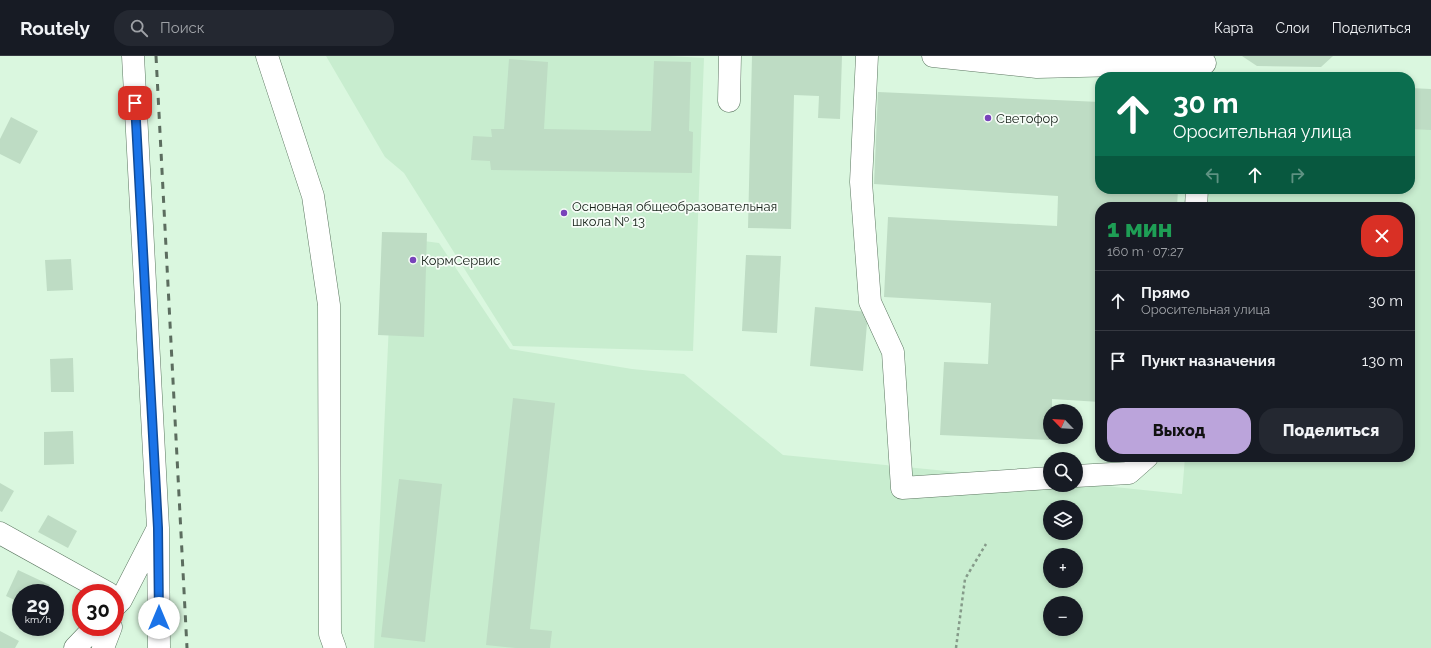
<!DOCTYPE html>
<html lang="ru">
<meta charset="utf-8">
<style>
body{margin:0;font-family:Raleway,sans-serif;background:#242831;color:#f1f3f6;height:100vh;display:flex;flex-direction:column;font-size:15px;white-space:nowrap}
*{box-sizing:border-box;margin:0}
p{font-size:13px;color:#9ea1a6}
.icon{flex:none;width:22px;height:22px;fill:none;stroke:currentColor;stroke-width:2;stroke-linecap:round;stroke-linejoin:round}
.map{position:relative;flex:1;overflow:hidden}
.side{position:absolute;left:1095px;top:146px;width:320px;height:260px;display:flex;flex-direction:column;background:#171b24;border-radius:16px;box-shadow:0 2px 6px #0003}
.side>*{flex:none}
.top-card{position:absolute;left:1095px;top:16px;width:320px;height:122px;border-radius:16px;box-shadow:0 2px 6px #0003;background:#0b6e4f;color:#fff;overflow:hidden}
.needle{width:26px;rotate:295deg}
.buttons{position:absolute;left:1043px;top:348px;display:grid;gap:8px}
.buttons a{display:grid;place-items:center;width:40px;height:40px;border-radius:50%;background:#171b24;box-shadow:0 2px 6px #0003;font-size:20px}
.speed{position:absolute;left:12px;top:528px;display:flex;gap:8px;font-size:20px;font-weight:700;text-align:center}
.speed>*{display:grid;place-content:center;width:52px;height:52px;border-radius:50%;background:#171b24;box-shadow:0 2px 6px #0003;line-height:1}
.speed small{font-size:10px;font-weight:400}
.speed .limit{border:6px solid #d22;background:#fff;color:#111}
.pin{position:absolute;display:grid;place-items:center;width:34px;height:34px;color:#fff;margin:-17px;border-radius:8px;box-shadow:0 2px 6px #0006}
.me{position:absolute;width:44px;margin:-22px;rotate:0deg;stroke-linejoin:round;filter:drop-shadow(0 0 3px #0008)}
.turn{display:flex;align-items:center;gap:14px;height:84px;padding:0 12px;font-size:18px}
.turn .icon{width:52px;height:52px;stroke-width:2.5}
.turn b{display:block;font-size:28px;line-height:34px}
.lanes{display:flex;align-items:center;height:38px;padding:0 12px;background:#0003;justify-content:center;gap:20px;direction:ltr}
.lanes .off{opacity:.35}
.round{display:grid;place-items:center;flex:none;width:42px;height:42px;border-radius:16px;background:#242831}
.head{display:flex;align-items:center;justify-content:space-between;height:68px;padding:0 12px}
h1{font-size:24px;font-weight:800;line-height:30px;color:#1e9e55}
.action{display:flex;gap:8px;margin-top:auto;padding:8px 12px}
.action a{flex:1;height:46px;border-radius:16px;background:#bba4db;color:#111;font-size:16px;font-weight:800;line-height:46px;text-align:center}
.action a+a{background:#242831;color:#f1f3f6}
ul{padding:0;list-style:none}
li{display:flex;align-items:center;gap:12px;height:60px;padding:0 12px;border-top:1px solid #363941}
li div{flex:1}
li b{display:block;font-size:15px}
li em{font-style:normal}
header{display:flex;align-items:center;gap:24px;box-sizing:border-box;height:56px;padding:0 20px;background:#171b24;border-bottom:1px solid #363941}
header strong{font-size:19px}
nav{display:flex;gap:22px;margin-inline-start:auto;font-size:14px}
.search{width:280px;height:36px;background:#242831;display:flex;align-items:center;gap:10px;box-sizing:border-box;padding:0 14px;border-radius:16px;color:#9ea1a6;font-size:15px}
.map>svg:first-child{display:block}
</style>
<header>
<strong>Routely</strong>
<div class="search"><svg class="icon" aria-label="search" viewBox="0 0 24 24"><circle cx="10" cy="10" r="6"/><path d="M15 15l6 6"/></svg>Поиск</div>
<nav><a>Карта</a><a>Слои</a><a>Поделиться</a></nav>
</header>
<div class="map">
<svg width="1431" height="592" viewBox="0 0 1431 592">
<rect width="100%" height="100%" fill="#daf7df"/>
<path fill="#c8edcf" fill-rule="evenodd" d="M 326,0 L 670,0 L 704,2 L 693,295 L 513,290 L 404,117 L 385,101 Z
M 1410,36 L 1431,38 L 1431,592 L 374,592 L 393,181 L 439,187 L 510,293 L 632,313 L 684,318 L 783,399 L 1050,425 L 1050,429 L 1076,429 L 1076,427 L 1182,438 L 1185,401 L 1410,401 L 1410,151 L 1205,151 L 1206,133 L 1410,133 ZM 1050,451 L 1076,451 L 1076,477 L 1050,477 ZM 1050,499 L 1076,499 L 1076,525 L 1050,525 ZM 1050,547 L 1076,547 L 1076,573 L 1050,573 Z"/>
<path fill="#bedcc4" d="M 752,0 L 842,0 L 840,63 L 818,62 L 819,40 L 794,39 L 791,173 L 748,172 Z
M 1242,0 L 1333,0 L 1321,11 L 1257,10 Z
M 509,3 L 548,6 L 544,73 L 651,75 L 654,5 L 691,6 L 689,75 L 693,76 L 692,117 L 491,114 L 490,105 L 471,104 L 473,80 L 492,81 L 491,73 L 504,73 Z
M 1410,32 L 1431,33 L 1431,74 L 1410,73 Z
M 878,36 L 1100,46 L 1100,133 L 1178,133 L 1177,151 L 1100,151 L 1100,346 L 1052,343 L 1052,355 L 1050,355 L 1050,384 L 940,379 L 944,306 L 988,308 L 991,247 L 884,241 L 888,161 L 1057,170 L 1058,140 L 874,128 Z
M 11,61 L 38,75 L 20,108 L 0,98 L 0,83 Z
M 382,176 L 427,177 L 424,281 L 378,279 Z
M 746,199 L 781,200 L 777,277 L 742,275 Z
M 71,203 L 73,234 L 47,235 L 45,204 Z
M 815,251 L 868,256 L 863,315 L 810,310 Z
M 73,302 L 74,336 L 51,336 L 50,303 Z
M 513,342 L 555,347 L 530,573 L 552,575 L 550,592 L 516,592 L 486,589 Z
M 73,375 L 74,408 L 44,409 L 44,376 Z
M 399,423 L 442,428 L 425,586 L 381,581 Z
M 0,427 L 14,435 L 2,456 L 0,455 Z
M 48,459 L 77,475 L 68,492 L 38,476 Z
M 18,514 L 50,529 L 46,537 L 21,537 L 21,547 L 6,540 Z
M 0,575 L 19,585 L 15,592 L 0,592 Z"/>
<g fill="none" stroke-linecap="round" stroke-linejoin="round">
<g stroke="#5c7761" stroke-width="23">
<path id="minor" d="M 133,0 L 158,472 L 159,592
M 267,0 L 313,140 L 329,249 L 330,578 L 335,592
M 867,0 L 861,126 L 870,246 L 893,296 L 902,432 L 1050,422
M 933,0 L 1037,11 L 1205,7
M 729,45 L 730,0
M 1196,151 L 1197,133
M 1076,420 L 1129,417 L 1147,401
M 0,477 L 108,537
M 115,550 L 121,544 L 157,474
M 75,592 L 95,571
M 103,592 L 111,571"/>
</g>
<path stroke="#859a89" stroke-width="2.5" stroke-dasharray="3 3" stroke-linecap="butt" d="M 956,592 L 965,523 L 986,488"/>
<use href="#minor" stroke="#fff" stroke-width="22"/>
<path stroke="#5c6d5f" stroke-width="3" stroke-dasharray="7 7" stroke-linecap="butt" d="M 156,0 L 187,592"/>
</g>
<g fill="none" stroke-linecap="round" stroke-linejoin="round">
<g stroke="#114b97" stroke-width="10">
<path id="route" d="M 135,47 L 158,472 L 159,562"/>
</g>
<use href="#route" stroke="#1a73e8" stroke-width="7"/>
</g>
<g fill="#7843ba" stroke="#f7fdf8" stroke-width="1.5">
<circle cx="988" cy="62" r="4"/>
<circle cx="564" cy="157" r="4"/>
<circle cx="413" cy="204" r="4"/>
</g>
<g text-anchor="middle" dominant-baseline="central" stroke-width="3.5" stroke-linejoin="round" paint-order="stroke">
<g font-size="13" fill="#19241b" stroke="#f7fdf8" text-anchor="start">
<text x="996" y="62">Светофор</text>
<text x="572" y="150">Основная общеобразовательная<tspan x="572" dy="15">школа № 13</tspan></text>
<text x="421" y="204">КормСервис</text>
</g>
</g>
</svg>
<div class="buttons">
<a><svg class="needle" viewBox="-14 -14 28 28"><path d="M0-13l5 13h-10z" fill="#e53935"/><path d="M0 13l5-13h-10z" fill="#9ea1a6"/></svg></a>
<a><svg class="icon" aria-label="search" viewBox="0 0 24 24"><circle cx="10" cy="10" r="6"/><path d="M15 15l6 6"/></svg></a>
<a><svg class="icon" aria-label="layers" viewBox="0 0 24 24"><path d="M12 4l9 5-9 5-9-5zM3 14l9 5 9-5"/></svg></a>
<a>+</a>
<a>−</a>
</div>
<div class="speed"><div>29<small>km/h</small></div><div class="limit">30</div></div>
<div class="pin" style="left:135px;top:47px;background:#d93025"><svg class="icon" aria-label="arrive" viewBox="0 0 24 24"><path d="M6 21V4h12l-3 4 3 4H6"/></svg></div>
<svg class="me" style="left:159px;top:562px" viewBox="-20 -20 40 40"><circle r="19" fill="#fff"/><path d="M0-13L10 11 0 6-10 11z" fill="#1a73e8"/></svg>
<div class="top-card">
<div class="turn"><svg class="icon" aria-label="ahead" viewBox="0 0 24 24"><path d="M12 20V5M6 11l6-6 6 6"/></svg><div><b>30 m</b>Оросительная улица</div></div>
<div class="lanes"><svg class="icon off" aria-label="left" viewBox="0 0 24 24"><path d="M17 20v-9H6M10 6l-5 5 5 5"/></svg><svg class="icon" aria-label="ahead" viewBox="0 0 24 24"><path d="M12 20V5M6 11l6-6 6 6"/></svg><svg class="icon off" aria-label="right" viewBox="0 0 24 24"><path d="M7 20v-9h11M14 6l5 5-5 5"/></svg></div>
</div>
<section class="side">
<div class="head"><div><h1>1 мин</h1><p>160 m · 07:27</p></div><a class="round" style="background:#d93025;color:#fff"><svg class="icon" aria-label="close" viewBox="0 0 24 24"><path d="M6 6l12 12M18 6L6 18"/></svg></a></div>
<ul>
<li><svg class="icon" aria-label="ahead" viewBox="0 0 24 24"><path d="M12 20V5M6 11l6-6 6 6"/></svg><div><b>Прямо</b><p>Оросительная улица</p></div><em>30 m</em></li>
<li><svg class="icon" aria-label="arrive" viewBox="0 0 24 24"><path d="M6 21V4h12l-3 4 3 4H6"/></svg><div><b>Пункт назначения</b></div><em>130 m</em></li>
</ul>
<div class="action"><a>Выход</a><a>Поделиться</a></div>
</section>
</div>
